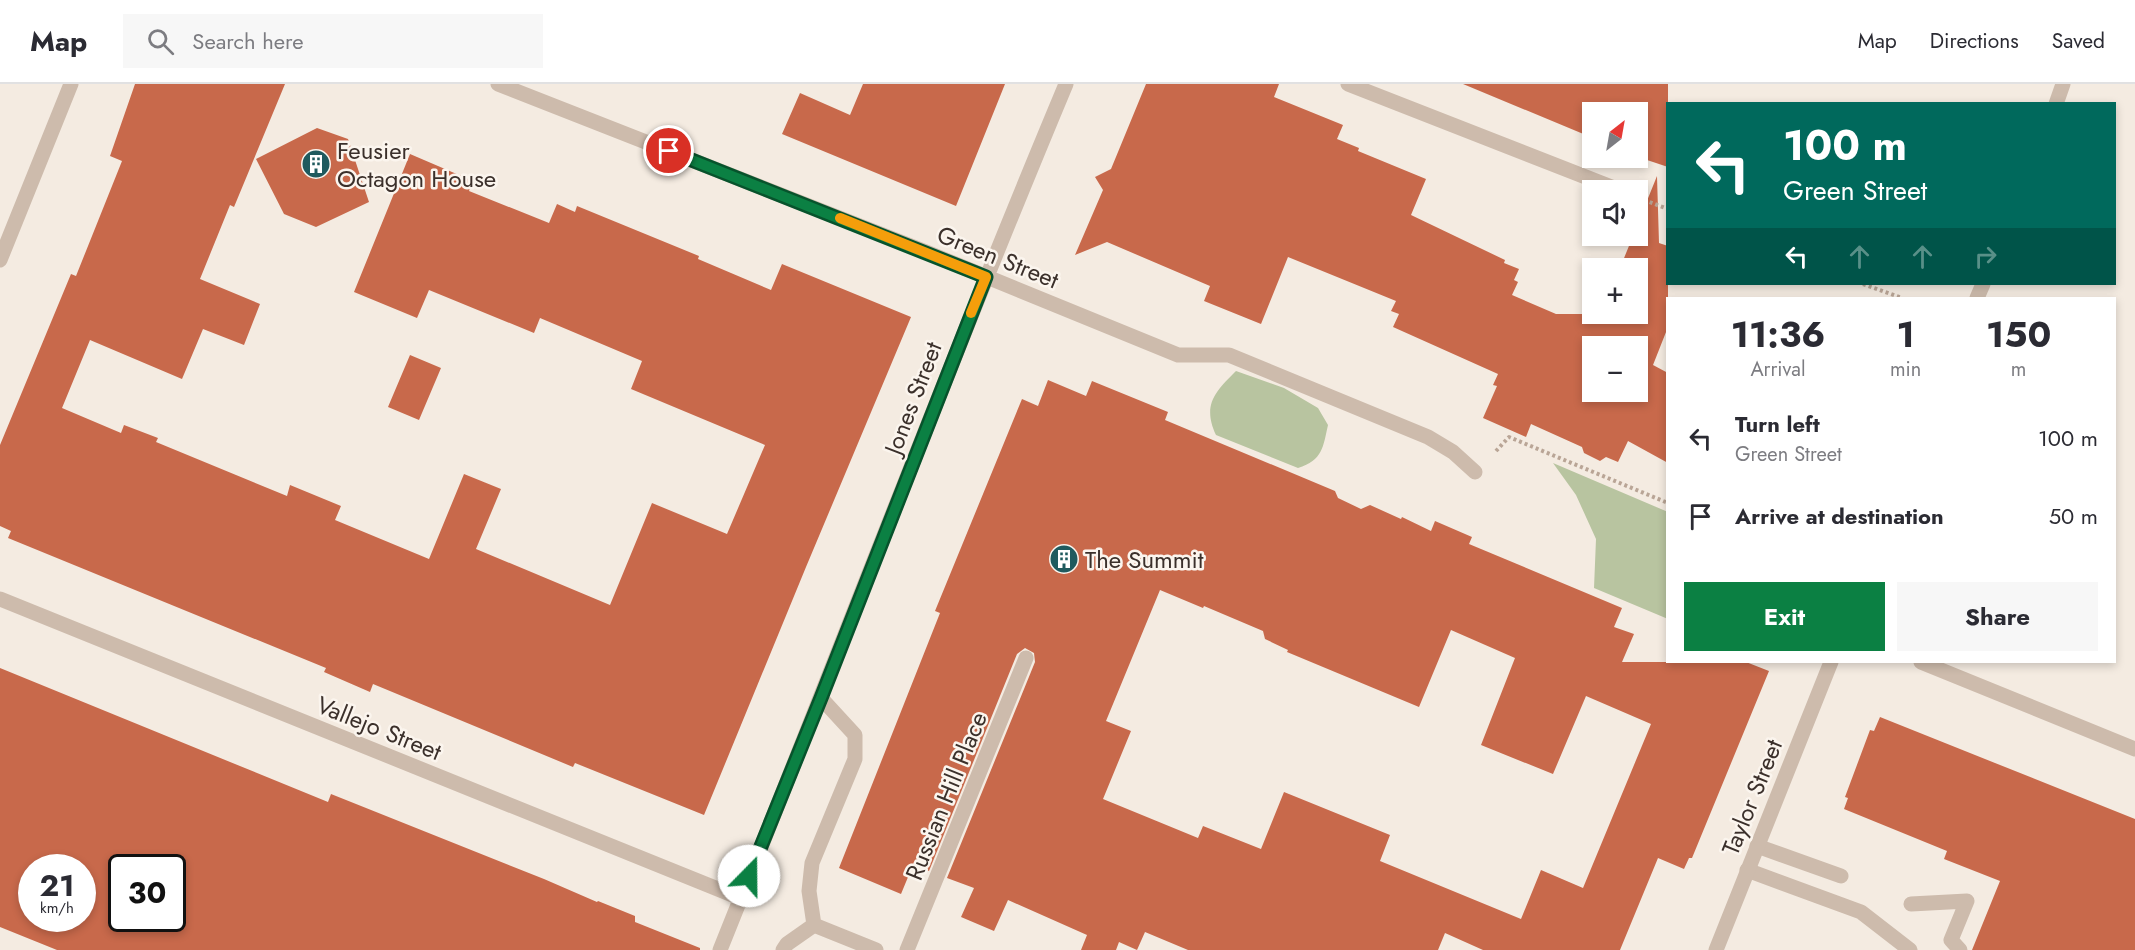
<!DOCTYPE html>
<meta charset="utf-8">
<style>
body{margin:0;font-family:Jost,sans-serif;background:#f7f7f7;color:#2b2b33;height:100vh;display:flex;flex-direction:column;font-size:22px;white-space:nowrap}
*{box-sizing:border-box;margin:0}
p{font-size:20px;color:#7c7c81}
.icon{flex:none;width:33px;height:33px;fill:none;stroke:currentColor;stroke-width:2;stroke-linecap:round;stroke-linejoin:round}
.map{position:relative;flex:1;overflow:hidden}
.drawer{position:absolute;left:1666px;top:213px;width:450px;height:366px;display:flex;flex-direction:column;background:#fff;border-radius:0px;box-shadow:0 3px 9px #0003}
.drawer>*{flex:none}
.guide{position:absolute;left:1666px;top:18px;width:450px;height:183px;border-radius:0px;box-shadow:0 3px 9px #0003;background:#00695c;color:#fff;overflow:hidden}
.needle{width:39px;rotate:31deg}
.tools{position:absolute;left:1582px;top:18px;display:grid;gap:12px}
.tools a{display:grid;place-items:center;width:66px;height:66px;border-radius:0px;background:#fff;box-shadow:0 3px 9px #0003;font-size:30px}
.speed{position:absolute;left:18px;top:770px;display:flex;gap:12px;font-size:30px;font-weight:700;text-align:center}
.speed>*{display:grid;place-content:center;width:78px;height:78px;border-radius:50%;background:#fff;box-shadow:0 3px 9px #0003;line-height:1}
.speed small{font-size:15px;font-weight:400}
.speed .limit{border:3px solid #111;border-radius:9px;background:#fff;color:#111}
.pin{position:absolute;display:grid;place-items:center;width:51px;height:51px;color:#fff;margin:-26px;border:3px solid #fff;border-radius:50%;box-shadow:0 2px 6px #0007}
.me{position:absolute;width:66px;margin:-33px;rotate:22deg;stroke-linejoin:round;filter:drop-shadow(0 0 4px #0008)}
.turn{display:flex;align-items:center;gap:21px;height:126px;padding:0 18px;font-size:27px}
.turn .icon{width:78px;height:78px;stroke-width:2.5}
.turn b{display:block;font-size:42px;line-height:51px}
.lanes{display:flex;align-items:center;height:57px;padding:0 18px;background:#0003;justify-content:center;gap:30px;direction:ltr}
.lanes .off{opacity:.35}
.eta{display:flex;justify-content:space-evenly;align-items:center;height:102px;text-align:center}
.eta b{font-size:36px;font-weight:700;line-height:42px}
.button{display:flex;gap:12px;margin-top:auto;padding:12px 18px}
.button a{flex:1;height:69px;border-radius:0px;background:#0b8043;color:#fff;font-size:24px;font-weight:700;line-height:69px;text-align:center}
.button a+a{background:#f7f7f7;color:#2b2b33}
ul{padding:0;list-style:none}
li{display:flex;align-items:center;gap:18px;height:78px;padding:0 18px}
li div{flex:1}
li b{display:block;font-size:22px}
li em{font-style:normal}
header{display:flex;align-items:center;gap:36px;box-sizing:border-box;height:84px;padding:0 30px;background:#fff;border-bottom:2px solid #e1e1e2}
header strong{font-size:28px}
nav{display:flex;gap:33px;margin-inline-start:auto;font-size:21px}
.search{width:420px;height:54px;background:#f7f7f7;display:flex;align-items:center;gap:15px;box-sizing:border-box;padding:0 21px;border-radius:0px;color:#7c7c81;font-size:22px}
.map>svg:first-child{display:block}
</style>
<header>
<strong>Map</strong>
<div class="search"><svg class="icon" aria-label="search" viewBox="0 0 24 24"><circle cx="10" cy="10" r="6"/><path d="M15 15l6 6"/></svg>Search here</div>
<nav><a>Map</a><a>Directions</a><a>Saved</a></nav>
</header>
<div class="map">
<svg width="2135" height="866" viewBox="0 0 2135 866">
<rect width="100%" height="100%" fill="#f4ebe1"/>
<path fill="#b8c4a0" d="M 1236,287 L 1284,304 L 1318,324 L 1328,341 C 1323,363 1323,376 1298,384 L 1216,351 C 1202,321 1215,308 1236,287 Z
M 1553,379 L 1668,428 L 1668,535 L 1594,504 L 1596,455 L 1576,411 Z"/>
<path fill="#c8694b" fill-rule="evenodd" d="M 135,0 L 285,0 L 234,123 L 230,121 L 200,195 L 260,220 L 244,261 L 203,245 L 182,295 L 90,256 L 62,324 L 121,349 L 124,341 L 158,354 L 156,358 L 287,412 L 290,401 L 341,422 L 335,436 L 429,475 L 464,390 L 501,405 L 476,465 L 610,521 L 652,419 L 727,450 L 765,361 L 631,305 L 642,277 L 540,234 L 534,249 L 429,206 L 417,234 L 354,208 L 410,70 L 473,97 L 469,107 L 549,139 L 557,120 L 575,128 L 577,122 L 699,172 L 698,175 L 771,206 L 782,180 L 911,233 L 806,483 L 704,731 L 575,679 L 573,683 L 373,600 L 370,608 L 324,588 L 326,584 L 8,454 L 11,447 L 0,442 L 0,361 L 71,190 L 76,192 L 122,77 L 110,72 Z
M 863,0 L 1005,0 L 956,122 L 782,50 L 800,9 L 850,31 Z
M 1146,0 L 1279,0 L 1274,13 L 1343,41 L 1337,55 L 1359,64 L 1358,67 L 1426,95 L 1411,131 L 1505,176 L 1504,179 L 1519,185 L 1514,196 L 1518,198 L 1512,211 L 1556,230 L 1638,230 L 1638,184 L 1620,184 L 1633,152 L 1638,152 L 1638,139 L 1657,92 L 1659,159 L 1668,162 L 1668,243 L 1653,281 L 1668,289 L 1668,379 L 1628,357 L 1618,378 L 1606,373 L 1600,377 L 1584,369 L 1582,363 L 1531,340 L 1526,353 L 1483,334 L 1497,302 L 1493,301 L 1498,290 L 1393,243 L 1399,230 L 1391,227 L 1396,217 L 1288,173 L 1261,240 L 1204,217 L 1210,202 L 1107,158 L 1075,171 L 1103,106 L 1095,93 L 1111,85 ZM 1593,262 L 1638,262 L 1638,308 L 1593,308 Z
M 1463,0 L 1668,0 L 1668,83 L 1638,73 L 1638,28 L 1593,28 L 1593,54 Z
M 317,44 L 348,55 L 369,118 L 316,143 L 284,130 L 256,75 Z
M 410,271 L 441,284 L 419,336 L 388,323 Z
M 1048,296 L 1086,312 L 1092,297 L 1168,328 L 1165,336 L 1335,407 L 1338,414 L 1361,425 L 1370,421 L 1401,435 L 1402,433 L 1431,447 L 1435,437 L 1472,453 L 1469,460 L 1622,524 L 1614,543 L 1634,550 L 1622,578 L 1746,578 L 1769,587 L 1692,774 L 1689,774 L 1684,785 L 1658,774 L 1620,866 L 1483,866 L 1445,849 L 1438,866 L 1188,866 L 1145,848 L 1137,866 L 1119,858 L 1116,866 L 1081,866 L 1087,851 L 1008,816 L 994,847 L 961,833 L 974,804 L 947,794 L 1035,578 L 1034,569 L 1025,564 L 1017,570 L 929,787 L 913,781 L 901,810 L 839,784 L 940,529 L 935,527 L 1022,315 L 1038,322 ZM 1160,506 L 1203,524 L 1204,522 L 1263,547 L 1265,555 L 1288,566 L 1287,568 L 1419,623 L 1451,546 L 1515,574 L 1481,661 L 1553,690 L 1586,612 L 1651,640 L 1583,804 L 1541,786 L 1521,835 L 1380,777 L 1390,751 L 1284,708 L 1261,765 L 1203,742 L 1198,754 L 1103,715 L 1131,647 L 1106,637 Z
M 0,584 L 328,718 L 331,710 L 544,795 L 597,818 L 598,817 L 635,832 L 635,838 L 700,864 L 700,866 L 57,866 L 0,843 ZM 32,783 L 82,783 L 82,834 L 32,834 ZM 122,783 L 172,783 L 172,834 L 122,834 Z
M 1880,633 L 2135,735 L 2135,866 L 1972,866 L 2000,797 L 1944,775 L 1947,767 L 1844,725 L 1848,714 L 1845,713 L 1870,646 L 1874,647 Z"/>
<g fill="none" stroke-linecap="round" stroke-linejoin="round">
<path stroke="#b9a596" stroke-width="4" stroke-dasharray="3 3" stroke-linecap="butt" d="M 1644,116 L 1668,125
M 1863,200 L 1902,214
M 1496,367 L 1509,353 L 1668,419"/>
<path stroke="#cdbbac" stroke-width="15" d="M 1757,762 L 1841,792
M 1747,786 L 1861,828 L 1910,866
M 1911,820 L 1967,817 L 1951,856 L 1960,866"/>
<path stroke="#cdbbac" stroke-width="15" d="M 498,0 L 926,168 L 1178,271 L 1229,271 L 1428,353 L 1453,368 L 1475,388
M 1348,0 L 1619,106
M 2056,20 L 2063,0
M 0,176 L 71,0
M 1977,214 L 1983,200
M 0,515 L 740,814
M 1921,578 L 2135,665
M 814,841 L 809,807 L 812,779 L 855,675 L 855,651 L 821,614
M 814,841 L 876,866
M 720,866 C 836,577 946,287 1066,0
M 783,866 L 787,860 L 814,841
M 907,866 L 1026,574
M 1716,866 L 1831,578"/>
</g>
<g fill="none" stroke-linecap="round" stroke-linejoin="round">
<g stroke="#07532c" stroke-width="15">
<path id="route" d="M 669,67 L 986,193 L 821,614 L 749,792"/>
</g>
<use href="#route" stroke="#0b8043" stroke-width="10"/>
<path stroke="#f59e0b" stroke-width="10" d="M 840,134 L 986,193 L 971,229"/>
</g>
<defs>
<g id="building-disc" transform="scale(1.5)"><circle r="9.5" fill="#1f5a5e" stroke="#fbf5ee"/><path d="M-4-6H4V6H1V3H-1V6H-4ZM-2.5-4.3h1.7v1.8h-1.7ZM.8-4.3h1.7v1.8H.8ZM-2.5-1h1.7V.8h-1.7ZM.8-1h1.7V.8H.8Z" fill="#fff"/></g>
</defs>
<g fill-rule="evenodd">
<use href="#building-disc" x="316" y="80"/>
<use href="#building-disc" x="1064" y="475"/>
</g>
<g text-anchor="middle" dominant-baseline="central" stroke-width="5" stroke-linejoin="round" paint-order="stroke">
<g font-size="24" fill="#3b302b" stroke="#fbf5ee" text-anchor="start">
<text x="337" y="66">Feusier<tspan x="337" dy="28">Octagon House</tspan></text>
<text x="1085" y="475">The Summit</text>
</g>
<g font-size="24" fill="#3b302b" stroke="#fbf5ee">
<text transform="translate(998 173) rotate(22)">Green Street</text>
<text transform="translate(913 314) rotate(-69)">Jones Street</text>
<text transform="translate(379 644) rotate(22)">Vallejo Street</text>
<text transform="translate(946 712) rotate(-68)">Russian Hill Place</text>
<text transform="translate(1752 713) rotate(-68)">Taylor Street</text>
</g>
</g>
</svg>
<div class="tools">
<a><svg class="needle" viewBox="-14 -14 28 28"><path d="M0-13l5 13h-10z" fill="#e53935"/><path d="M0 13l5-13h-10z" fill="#7c7c81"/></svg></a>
<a><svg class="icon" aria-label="sound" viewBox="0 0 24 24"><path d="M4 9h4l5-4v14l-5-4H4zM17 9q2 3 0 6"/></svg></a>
<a>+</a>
<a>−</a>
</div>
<div class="speed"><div>21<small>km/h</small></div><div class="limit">30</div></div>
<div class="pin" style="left:669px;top:67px;background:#d93025"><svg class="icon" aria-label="arrive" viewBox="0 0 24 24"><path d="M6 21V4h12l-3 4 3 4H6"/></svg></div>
<svg class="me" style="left:749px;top:792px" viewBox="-20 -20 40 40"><circle r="19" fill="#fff"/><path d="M0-13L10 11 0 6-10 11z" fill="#0b8043"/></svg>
<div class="guide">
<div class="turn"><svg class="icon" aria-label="left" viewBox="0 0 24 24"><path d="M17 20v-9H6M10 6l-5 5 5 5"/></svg><div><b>100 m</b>Green Street</div></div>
<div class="lanes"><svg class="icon" aria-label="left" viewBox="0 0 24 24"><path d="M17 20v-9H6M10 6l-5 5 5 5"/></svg><svg class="icon off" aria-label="ahead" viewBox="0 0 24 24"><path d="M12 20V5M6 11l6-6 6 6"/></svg><svg class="icon off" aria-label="ahead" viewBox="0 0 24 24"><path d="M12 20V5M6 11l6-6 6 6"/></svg><svg class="icon off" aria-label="right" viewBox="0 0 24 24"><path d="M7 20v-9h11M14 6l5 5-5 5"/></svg></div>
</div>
<section class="drawer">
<div class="eta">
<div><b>11:36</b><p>Arrival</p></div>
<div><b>1</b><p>min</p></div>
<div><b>150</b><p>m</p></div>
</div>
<ul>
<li><svg class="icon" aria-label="left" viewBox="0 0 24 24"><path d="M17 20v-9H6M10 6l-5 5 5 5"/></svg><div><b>Turn left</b><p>Green Street</p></div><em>100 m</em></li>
<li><svg class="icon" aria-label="arrive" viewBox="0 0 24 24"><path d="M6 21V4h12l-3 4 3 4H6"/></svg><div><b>Arrive at destination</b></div><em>50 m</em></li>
</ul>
<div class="button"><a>Exit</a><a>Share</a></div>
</section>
</div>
